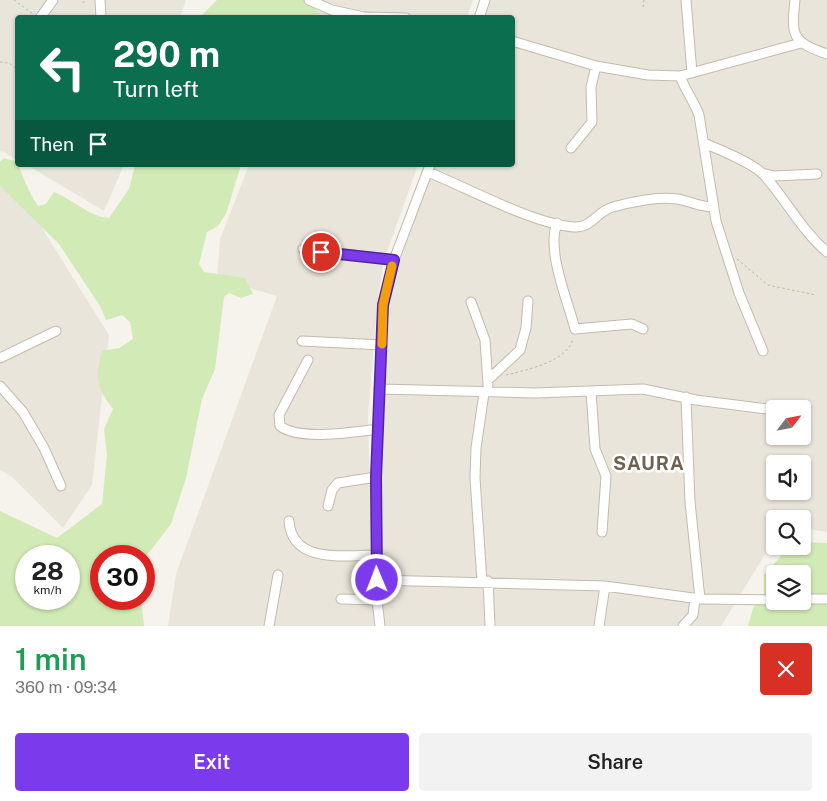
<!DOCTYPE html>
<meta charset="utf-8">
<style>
body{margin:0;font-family:"Public Sans",sans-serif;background:#f2f2f2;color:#222;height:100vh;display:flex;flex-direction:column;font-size:19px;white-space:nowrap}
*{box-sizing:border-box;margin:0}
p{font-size:16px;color:#767676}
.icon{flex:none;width:28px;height:28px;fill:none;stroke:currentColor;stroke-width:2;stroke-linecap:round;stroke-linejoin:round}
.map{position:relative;height:626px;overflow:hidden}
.panel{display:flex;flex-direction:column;background:#fff;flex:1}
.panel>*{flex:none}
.banner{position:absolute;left:15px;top:15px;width:500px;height:152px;border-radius:5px;box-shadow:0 1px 4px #0004;background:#0b6e4f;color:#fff;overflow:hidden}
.needle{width:32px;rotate:58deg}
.buttons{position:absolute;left:766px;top:400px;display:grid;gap:10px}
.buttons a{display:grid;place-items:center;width:45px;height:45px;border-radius:5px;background:#fff;box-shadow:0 1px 4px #0004;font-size:25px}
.speed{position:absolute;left:15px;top:545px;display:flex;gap:10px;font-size:25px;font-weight:700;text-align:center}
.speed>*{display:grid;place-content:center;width:65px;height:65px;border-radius:50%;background:#fff;box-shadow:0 1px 4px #0004;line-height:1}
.speed small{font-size:12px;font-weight:400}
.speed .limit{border:8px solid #d22;background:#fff;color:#111}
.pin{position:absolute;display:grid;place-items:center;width:42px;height:42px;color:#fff;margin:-21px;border:2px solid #fff;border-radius:50%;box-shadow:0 1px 5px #0007}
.me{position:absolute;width:55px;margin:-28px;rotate:359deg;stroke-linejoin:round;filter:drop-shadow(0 0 4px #0008)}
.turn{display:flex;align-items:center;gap:18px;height:105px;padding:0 15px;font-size:22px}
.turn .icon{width:65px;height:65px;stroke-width:2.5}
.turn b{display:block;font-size:35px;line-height:42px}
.then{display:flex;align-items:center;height:48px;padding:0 15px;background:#0003;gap:10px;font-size:19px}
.round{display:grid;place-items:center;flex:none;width:52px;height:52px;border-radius:5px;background:#f2f2f2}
.overview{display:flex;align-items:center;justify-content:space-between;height:85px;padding:0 15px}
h1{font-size:30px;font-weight:600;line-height:38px;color:#1e9e55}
.button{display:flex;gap:10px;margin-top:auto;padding:10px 15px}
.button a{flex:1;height:58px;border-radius:5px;background:#7c3aed;color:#fff;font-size:20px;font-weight:600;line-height:58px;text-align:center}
.button a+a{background:#f2f2f2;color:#222}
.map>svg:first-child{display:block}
</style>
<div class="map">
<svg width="827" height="626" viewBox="0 0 827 626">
<rect width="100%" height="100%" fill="#f6f3ec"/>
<path fill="#eae5da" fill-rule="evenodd" d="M 0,0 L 186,0 L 180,17 L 18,18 L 17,160 L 2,151 L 0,152 Z
M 312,0 L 473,0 L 467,17 L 309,18 Z
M 485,0 L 827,0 L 827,532 L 803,528 L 802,519 L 775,519 L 775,538 L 721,626 L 383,626 L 380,613 L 377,415 L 384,308 L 428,165 L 512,165 L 512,18 L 479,17 ZM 775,409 L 802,409 L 802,436 L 775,436 ZM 775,464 L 802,464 L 802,491 L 775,491 Z
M 27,165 L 124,165 L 104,211 Z
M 249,165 L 418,165 L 384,260 L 377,305 L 368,417 L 374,626 L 168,626 L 176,574 L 277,296 L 217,279 L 220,239 Z
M 0,180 L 30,209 L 109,335 L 92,485 L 63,528 L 12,477 L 0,470 Z"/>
<path fill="#d2eab5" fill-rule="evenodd" d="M 217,0 L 309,0 L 321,17 L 199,18 Z
M 4,158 L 17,162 C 22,175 29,193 38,206 L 46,204 L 54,192 C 72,199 90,217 109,218 L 129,189 L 135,165 L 241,165 L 226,214 L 218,226 L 207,232 L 199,264 L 204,272 L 245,278 L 253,294 L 241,298 L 229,293 L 224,297 L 215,369 L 202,399 L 186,478 L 171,524 L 144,559 L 144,556 L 101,556 L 101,599 L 141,599 L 144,626 L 0,626 L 0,511 L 57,538 L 102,504 L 107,455 L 104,429 L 113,409 C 96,387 95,378 102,351 L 119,348 L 133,339 L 130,322 L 122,315 L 106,320 L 100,306 L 59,244 L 0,186 L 0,162 ZM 26,556 L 69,556 L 69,599 L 26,599 Z
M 803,542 L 827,543 L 827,626 L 748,626 L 754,605 L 764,601 L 764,575 L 790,546 L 802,546 ZM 775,574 L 802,574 L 802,601 L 775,601 Z"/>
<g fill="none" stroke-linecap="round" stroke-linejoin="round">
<g stroke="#c2bbae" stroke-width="11">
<path id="minor" d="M 100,0 L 101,18
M 309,0 L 332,10 L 364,17 L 406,18
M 686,0 L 692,73
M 795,0 C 791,36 792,42 827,54
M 40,18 L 53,0
M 479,18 L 485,0
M 512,41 L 596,66 L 648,75 L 680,76 L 801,43
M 680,76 C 685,90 694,101 699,115 L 716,221 L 739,293 L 763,351
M 704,143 C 720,150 751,162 763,174 C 786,199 801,230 827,252
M 571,148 L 592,122 L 591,87 L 596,66
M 428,172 C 468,188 533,224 574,227 C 592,228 597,211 613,207 C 631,202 657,196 677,199 C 690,201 699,207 713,207
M 762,173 L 774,176 L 817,174
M 557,223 C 546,251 568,301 575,329 L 632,324 L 643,329
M 303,249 L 394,260
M 471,302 L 485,340 L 488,385
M 302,341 L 382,345
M 0,358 L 56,331
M 308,360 L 279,415 L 280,426 C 300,441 354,432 378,429
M 488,380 L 520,350 L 526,328 L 528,301
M 0,386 L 23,412 L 44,448 L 61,486
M 379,389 L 535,393 L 643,389 L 696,400 L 775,410
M 591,391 L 595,449 L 606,476 L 602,532
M 686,397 L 690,502 L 700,599
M 328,506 L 332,490 L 338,483 L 376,477
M 289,521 C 292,565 346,555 377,555
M 377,580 L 605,586 L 700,599 L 775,600
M 482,581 L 475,478 L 476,448 L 484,393
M 488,581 L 490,626
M 341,599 L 377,600
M 802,599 L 827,599
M 269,626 L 278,575
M 380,626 L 377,600 L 376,477 L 383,305 L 394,260 L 430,165
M 599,626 L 605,586
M 683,626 L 693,615 L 695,598"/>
</g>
<path stroke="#c4b79f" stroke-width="1" stroke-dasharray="2.5 2.5" stroke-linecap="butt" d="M 14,0 L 33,14
M 83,3 L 85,0
M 643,7 L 644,0
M 0,62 L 9,63 L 18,70
M 737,259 L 768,285 L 816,295
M 506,375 C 527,370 569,361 573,338"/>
<use href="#minor" stroke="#fff" stroke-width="9"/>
</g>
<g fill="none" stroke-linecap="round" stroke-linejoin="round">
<g stroke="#51269a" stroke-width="12">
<path id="route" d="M 321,252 L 394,260 L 383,305 L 376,477 L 377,580"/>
</g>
<use href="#route" stroke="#7c3aed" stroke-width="9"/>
<path stroke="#f59e0b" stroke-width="9" d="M 382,344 L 383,305 L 392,266"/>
</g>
<g text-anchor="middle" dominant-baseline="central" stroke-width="5" stroke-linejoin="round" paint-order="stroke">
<g font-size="19" font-weight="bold" letter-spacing="1" fill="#6e6250" stroke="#fff">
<text x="649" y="463">SAURA</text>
</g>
</g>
</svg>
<div class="buttons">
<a><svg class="needle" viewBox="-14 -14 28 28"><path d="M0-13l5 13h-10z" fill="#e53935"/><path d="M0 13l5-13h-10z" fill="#767676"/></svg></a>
<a><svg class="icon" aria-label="sound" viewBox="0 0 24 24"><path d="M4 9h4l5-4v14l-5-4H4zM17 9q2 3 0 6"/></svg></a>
<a><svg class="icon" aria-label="search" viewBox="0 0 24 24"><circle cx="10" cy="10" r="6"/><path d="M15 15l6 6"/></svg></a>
<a><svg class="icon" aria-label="layers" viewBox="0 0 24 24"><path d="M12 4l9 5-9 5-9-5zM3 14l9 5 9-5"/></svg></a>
</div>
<div class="speed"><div>28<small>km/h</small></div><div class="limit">30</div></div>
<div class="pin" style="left:321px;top:252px;background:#d93025"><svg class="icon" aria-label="arrive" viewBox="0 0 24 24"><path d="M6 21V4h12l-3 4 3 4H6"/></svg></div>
<svg class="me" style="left:377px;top:580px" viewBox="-20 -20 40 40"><circle r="17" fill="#7c3aed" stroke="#fff" stroke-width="3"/><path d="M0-11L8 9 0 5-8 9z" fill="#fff"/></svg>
<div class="banner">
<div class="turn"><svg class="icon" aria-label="left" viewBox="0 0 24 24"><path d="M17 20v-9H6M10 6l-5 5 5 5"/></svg><div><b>290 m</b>Turn left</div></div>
<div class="then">Then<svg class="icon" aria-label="arrive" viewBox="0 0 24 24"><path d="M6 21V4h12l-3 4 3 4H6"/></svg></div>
</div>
</div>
<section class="panel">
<div class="overview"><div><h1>1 min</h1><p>360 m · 09:34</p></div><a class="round" style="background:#d93025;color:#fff"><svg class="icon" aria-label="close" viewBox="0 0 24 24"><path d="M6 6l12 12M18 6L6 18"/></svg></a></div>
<div class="button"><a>Exit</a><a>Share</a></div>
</section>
